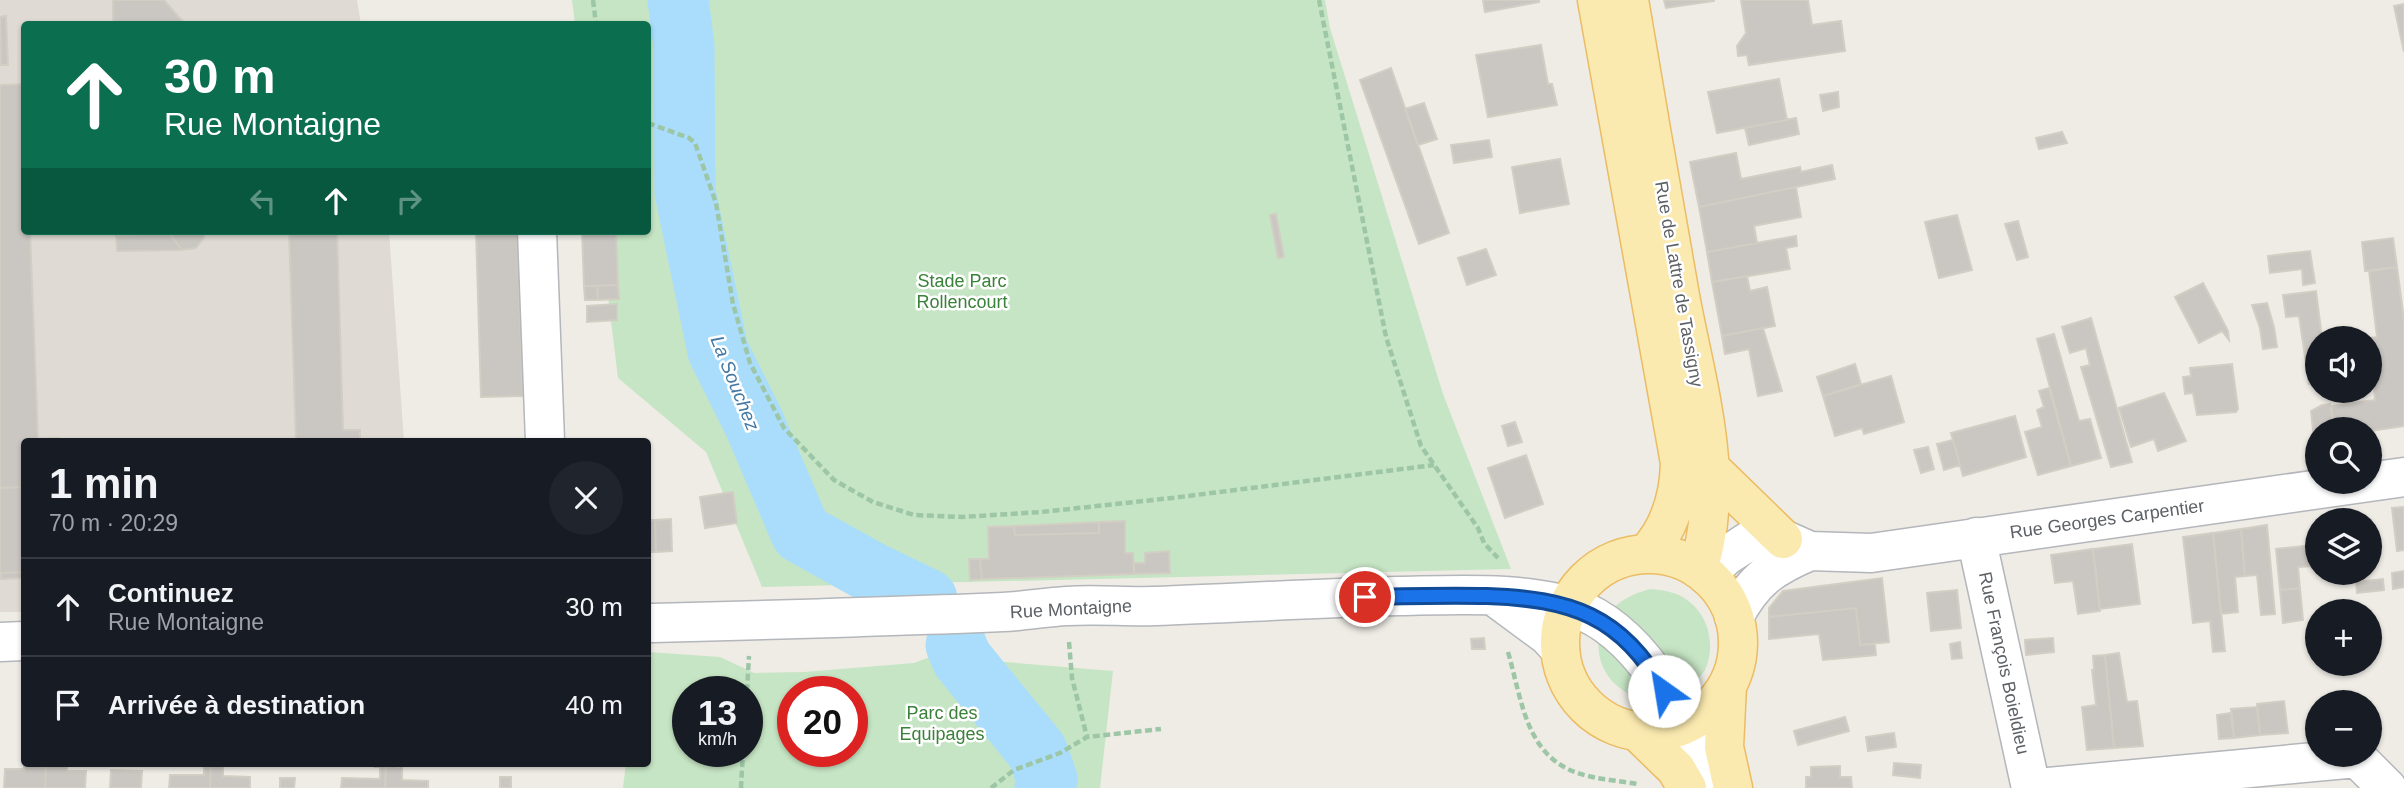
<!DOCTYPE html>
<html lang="fr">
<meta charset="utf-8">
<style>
body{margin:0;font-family:Helvetica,sans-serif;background:#20242c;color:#f1f3f6;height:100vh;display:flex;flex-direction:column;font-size:26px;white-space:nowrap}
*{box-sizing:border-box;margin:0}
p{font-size:23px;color:#9ea1a6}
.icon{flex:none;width:38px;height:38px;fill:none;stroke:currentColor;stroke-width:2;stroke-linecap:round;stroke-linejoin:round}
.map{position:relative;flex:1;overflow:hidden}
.sheet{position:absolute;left:21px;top:438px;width:630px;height:329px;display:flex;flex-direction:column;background:#171b24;border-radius:7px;box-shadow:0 2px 5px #0004}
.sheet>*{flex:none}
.top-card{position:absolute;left:21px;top:21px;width:630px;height:214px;border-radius:7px;box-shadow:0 2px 5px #0004;background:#0b6e4f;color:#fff;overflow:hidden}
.buttons{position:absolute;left:2305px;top:326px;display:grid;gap:14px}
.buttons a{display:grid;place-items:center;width:77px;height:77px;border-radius:50%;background:#171b24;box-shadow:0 2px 5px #0004;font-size:35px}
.speed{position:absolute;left:672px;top:676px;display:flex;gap:14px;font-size:35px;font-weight:700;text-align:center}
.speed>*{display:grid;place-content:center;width:91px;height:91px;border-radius:50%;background:#171b24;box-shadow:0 2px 5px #0004;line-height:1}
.speed small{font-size:18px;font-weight:400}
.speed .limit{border:10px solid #d22;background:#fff;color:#111}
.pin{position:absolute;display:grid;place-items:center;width:60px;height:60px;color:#fff;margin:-30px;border:4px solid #fff;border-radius:50%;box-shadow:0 2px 7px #0007}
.me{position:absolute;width:77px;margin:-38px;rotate:328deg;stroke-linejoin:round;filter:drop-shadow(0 0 5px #0008)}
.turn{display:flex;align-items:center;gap:24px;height:147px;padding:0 28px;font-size:32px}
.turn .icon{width:91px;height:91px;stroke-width:2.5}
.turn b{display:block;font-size:49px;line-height:60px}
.lanes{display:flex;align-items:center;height:66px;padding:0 28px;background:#0003;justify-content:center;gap:35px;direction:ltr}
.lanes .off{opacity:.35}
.round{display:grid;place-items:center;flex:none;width:74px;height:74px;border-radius:37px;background:#20242c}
.overview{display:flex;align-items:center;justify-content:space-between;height:119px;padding:0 28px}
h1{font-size:42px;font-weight:700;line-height:52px}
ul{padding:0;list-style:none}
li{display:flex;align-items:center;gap:21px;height:98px;padding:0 28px;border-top:2px solid #363941}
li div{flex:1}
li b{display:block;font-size:26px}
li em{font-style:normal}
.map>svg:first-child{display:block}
</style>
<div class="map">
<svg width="2404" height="788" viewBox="0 0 2404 788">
<rect width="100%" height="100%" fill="#efece6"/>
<path fill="#dfdbd4" d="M 0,0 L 357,0 L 361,24 L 24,24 L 24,231 L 389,231 L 404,441 L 24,441 L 24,612 L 0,612 Z"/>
<path fill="#c6e5c4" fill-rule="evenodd" d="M 572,0 L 1325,0 L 1330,28 L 1443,394 L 1511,569 L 762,587 L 706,452 L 618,378 L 600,231 L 648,231 L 648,24 L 575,24 Z
M 1650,589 C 1663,590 1677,592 1687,600 C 1709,615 1716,646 1705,670 C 1700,678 1693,685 1687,691 L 1607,614 C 1620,600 1632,594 1650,589 Z
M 1599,636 L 1656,702 C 1621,698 1594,673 1599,636 Z
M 648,652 L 720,657 L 754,673 L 804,672 L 914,663 L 933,656 L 1113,671 L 1100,788 L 623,788 L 626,763 L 648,763 ZM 747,691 L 747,751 L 688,751 L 688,691 ZM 793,691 L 852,691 L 852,751 L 793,751 Z"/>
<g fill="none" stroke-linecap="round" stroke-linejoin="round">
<path stroke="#aaddfb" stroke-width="61" d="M 678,0 L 684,46 L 685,192 L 718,351 L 754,423 L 801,533 L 871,572 L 927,599
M 956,645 L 962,659 L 1037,751 L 1047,779 L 1045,788"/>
</g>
<path fill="#cac7c2" stroke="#d3cec4" stroke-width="2" d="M 113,0 L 164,0 L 185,24 L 113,24 Z
M 1483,0 L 1539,0 L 1539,2 L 1485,12 Z
M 1664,0 L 1714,0 L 1714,1 L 1666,8 Z
M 1741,0 L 1808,0 L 1812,25 L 1841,21 L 1845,51 L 1749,65 L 1747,55 L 1738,56 L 1737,46 L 1746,33 Z
M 2404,4 L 2404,52 L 2394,6 Z
M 6,16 L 8,65 L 1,65 L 0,17 Z
M 1541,45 L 1548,84 L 1552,84 L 1557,105 L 1488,117 L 1476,55 Z
M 1391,68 L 1449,233 L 1419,244 L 1360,80 Z
M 1779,79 L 1787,120 L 1717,133 L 1708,92 Z
M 24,84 L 24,231 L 30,231 L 38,439 L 58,438 L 58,441 L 24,441 L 24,487 L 0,488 L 0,85 Z
M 1838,92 L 1839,107 L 1823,111 L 1820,95 Z
M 1424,103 L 1437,139 L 1418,145 L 1405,109 Z
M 1796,118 L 1799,134 L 1749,145 L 1745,128 Z
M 2062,132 L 2067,143 L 2039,149 L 2036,138 Z
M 1489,140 L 1492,157 L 1454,163 L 1451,145 Z
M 1736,153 L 1741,179 L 1800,167 L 1801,172 L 1832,165 L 1835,179 L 1699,207 L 1690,162 Z
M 1560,159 L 1569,204 L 1520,213 L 1512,167 Z
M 1796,187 L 1801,217 L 1754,226 L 1757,243 L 1707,252 L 1699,207 Z
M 1276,214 L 1284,257 L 1278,258 L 1270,215 Z
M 1957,215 L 1972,270 L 1939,278 L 1925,222 Z
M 2018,221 L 2028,257 L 2017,260 L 2005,224 Z
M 133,231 L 204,231 L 204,238 L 196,248 L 182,250 L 170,234 L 133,235 Z
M 289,231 L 337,231 L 343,430 L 360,430 L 360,441 L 296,441 Z
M 476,231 L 517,231 L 523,396 L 481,397 Z
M 582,231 L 616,231 L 618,285 L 584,286 Z
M 170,234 L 182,250 L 117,251 L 116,236 Z
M 1796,236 L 1797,246 L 1786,248 L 1790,269 L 1712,282 L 1707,252 Z
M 2393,238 L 2397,267 L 2365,271 L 2362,242 Z
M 1486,249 L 1496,275 L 1467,285 L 1458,258 Z
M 2310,251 L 2315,283 L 2303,285 L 2302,269 L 2270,273 L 2268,256 Z
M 2397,267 L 2404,320 L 2404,426 L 2370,431 L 2370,429 L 2334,429 L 2331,406 L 2375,400 L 2370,338 L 2377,337 L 2369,271 Z
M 1747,276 L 1750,291 L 1767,287 L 1775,326 L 1722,336 L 1712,282 Z
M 2203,283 L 2228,331 L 2229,340 L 2222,331 L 2199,343 L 2175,297 Z
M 618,285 L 619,299 L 598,300 L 597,286 Z
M 584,286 L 597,286 L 598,300 L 585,300 Z
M 2316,291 L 2322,338 L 2317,338 L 2317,383 L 2309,384 L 2299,316 L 2286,317 L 2283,295 Z
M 2267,303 L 2274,327 L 2277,347 L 2263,349 L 2260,328 L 2252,305 Z
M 617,304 L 617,320 L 587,322 L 587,306 Z
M 2091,318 L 2132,462 L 2111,467 L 2081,367 L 2090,365 L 2086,348 L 2070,353 L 2062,327 Z
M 1763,328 L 1782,391 L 1758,396 L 1749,349 L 1725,354 L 1722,336 Z
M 2054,334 L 2079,421 L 2090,419 L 2101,458 L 2071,466 L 2037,339 Z
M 1855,364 L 1861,384 L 1823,396 L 1817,377 Z
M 2232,364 L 2238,409 L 2236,412 L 2197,415 L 2193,393 L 2185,394 L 2183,377 L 2191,376 L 2190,368 Z
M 1891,376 L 1904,422 L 1864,434 L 1862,428 L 1835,436 L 1823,396 Z
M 2049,388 L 2071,466 L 2038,475 L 2025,432 L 2042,427 L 2037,410 L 2044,407 L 2039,391 Z
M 2164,393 L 2186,441 L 2158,451 L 2154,439 L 2131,447 L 2119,408 Z
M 2330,404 L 2334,429 L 2317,429 L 2317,440 L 2314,440 L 2311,411 L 2322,405 Z
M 2015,416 L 2026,457 L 1963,476 L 1951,433 Z
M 1515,422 L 1522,442 L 1508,446 L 1502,426 Z
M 1953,440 L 1960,465 L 1944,470 L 1937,444 Z
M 1928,447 L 1934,469 L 1921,473 L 1914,450 Z
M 1526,455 L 1543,504 L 1505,518 L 1488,468 Z
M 24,487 L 24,572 L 2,573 L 0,576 L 0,488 Z
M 733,492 L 737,523 L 705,528 L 700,497 Z
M 2404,507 L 2404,550 L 2397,551 L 2392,508 Z
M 671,519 L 672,551 L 656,552 L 655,520 Z
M 648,520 L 655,520 L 656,552 L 648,552 Z
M 1125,521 L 1125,553 L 1133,553 L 1134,574 L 982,579 L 980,559 L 989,559 L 988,527 L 1014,526 L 1015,535 L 1099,533 L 1099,522 Z
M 1099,522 L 1099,533 L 1015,535 L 1014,526 Z
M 2267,525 L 2275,614 L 2261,615 L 2257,575 L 2245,576 L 2241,529 Z
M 2241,529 L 2245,576 L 2235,577 L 2238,612 L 2221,614 L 2213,533 Z
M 2213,533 L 2225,651 L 2213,652 L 2210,621 L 2193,623 L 2183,537 Z
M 2132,544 L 2140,604 L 2100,609 L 2093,549 Z
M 2312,545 L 2314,566 L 2298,567 L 2300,588 L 2280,590 L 2276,549 Z
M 2093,549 L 2100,611 L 2078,614 L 2073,581 L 2055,583 L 2051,555 Z
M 1169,551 L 1170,573 L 1134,574 L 1134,563 L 1145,563 L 1145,553 Z
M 969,559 L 980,559 L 982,579 L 970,580 Z
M 2404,571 L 2404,587 L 2393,589 L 2392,573 Z
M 24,572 L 24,578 L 0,579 L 2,573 Z
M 1882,578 L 1889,642 L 1860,645 L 1856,608 L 1769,617 L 1769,608 L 1783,591 Z
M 2383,579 L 2384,590 L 2357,593 L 2356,582 Z
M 2300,588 L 2303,620 L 2283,623 L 2280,590 Z
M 1957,590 L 1961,628 L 1931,631 L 1927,593 Z
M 1856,608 L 1860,645 L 1875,644 L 1876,655 L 1823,660 L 1819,634 L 1769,639 L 1769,617 Z
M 1484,638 L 1485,649 L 1472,649 L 1471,639 Z
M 2053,638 L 2054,652 L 2026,655 L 2025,640 Z
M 1960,642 L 1962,658 L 1952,659 L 1950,644 Z
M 2119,653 L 2127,702 L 2137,701 L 2143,746 L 2114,748 L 2105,655 Z
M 2105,655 L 2114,748 L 2087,750 L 2082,707 L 2096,705 L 2092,670 L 2094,670 L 2093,656 Z
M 2284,701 L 2288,733 L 2260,735 L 2257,704 Z
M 2257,707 L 2260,735 L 2234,738 L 2231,709 Z
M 2231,713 L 2234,738 L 2219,739 L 2217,715 Z
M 1845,717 L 1849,731 L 1798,745 L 1794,731 Z
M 1894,733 L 1896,747 L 1868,751 L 1866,737 Z
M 24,761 L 24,763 L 46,763 L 45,788 L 4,788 L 5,769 L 24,769 Z
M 46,763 L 67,763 L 67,771 L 86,771 L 85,788 L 45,788 Z
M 204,763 L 211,763 L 210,788 L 169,788 L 170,775 L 204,775 Z
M 211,763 L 223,763 L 223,776 L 250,777 L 250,788 L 210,788 Z
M 375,763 L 386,763 L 385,788 L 341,788 L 342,778 L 380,779 L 380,767 L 375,767 Z
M 386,763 L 398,763 L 398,767 L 402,767 L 402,780 L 428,781 L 428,788 L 385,788 Z
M 1894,763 L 1921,765 L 1920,778 L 1893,775 Z
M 1840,766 L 1840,777 L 1851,777 L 1852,788 L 1806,788 L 1806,777 L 1811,777 L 1811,767 Z
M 111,770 L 142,771 L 141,788 L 110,788 Z
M 500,777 L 511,777 L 511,788 L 500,788 Z
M 280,778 L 295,778 L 294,788 L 280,788 Z"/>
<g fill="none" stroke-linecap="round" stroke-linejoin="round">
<g stroke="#b3b6ba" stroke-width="41">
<path id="minor" d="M 537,231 L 545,441
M 1976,537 L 2031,788
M 1706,575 L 1726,556 L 1752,539 L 1783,539 L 1810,551 L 1871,553 L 2404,477
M 1495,597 L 1548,636 L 1560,649
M 1734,617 C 1753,580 1772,567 1810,551
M 648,623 C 766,620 885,617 1003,612 C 1025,611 1046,607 1067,606 C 1096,604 1126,607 1155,606 C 1237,603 1318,598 1400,596 C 1454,595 1535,590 1585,612 C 1648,641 1689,725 1711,788
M 0,642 L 24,641
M 2038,788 L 2357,758 L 2387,788"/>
</g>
<g stroke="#ebbc63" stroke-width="41">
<path id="major" d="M 1597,0 L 1680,463 C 1679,497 1670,529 1646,554
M 1629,0 C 1645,97 1662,193 1679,290 C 1695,381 1728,477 1698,569
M 1710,468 L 1783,539
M1560 643a89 89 0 1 1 178 0a89 89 0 1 1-178 0Z
M 1727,686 L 1724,747 L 1733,788
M 1638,732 L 1676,769 L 1687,788"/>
</g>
<path stroke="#9dc6a6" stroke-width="4.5" stroke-dasharray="7 3.5" stroke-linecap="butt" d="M 593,0 L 596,24
M 1319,0 L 1386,337 L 1421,446 L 1478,528 L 1484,543 L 1498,558
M 648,123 L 689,138 L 695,143 L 716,203 L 733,304 L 750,363 L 784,428 L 834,480 L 873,502 L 914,515 L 962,517 L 1041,512 L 1172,498 L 1434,465
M 1069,642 L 1072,678 L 1087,737
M 1508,652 C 1523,704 1526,762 1588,776 C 1604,780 1621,781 1637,784
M 747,691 L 749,656
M 741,788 L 743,751
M 991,788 L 1014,770 L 1060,753 L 1087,737 L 1161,729"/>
<use href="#minor" stroke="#fff" stroke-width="38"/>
<use href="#major" stroke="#fbeaaf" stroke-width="38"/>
</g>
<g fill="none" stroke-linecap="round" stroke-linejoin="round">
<g stroke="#114b97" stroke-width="18">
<path id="route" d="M 1365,597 C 1406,596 1447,595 1487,596 C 1570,599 1622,615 1664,691"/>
</g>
<use href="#route" stroke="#1a73e8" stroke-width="12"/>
</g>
<g text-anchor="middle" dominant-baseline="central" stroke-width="5" stroke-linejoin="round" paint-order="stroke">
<g font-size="18" fill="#3a8139" stroke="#fff">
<text x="962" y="281">Stade Parc<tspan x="962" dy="21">Rollencourt</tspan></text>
<text x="942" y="713">Parc des<tspan x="942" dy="21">Equipages</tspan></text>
</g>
<g font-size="18" fill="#5d6165" stroke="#fff">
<text transform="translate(1679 284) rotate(80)">Rue de Lattre de Tassigny</text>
<text transform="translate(2107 519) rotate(-8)">Rue Georges Carpentier</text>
<text transform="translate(1071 609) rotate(-3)">Rue Montaigne</text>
<text transform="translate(2004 663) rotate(78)">Rue François Boieldieu</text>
</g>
<g font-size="19" font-style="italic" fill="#4379a4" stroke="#fff">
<text transform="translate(735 383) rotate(68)">La Souchez</text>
</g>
</g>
</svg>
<div class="buttons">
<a><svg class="icon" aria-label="sound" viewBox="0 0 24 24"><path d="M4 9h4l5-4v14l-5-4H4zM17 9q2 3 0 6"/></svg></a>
<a><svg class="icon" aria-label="search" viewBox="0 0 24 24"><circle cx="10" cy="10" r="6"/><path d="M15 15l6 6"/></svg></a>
<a><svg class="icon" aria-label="layers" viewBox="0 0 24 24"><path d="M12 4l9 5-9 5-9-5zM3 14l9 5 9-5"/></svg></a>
<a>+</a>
<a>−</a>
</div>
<div class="speed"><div>13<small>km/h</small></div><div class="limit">20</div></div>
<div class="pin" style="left:1365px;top:597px;background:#d93025"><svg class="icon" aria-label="arrive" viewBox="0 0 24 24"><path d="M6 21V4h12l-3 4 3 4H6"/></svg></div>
<svg class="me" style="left:1664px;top:691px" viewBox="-20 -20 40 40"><circle r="19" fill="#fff"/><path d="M0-13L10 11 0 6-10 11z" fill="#1a73e8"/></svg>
<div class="top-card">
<div class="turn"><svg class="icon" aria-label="ahead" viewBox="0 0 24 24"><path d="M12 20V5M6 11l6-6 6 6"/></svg><div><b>30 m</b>Rue Montaigne</div></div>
<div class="lanes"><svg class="icon off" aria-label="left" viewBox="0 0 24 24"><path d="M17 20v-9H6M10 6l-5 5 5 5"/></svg><svg class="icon" aria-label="ahead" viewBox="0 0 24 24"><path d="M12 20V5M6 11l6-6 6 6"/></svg><svg class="icon off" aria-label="right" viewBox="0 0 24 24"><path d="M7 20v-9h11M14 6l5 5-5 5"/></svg></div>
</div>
<section class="sheet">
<div class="overview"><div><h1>1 min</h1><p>70 m · 20:29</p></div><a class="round"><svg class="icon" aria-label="close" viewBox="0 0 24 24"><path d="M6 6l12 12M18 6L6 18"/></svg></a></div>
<ul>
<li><svg class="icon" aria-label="ahead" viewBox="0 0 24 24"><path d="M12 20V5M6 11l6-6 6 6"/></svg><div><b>Continuez</b><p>Rue Montaigne</p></div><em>30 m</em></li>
<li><svg class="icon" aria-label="arrive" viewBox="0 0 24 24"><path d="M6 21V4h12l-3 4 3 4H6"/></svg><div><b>Arrivée à destination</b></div><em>40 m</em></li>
</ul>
</section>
</div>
